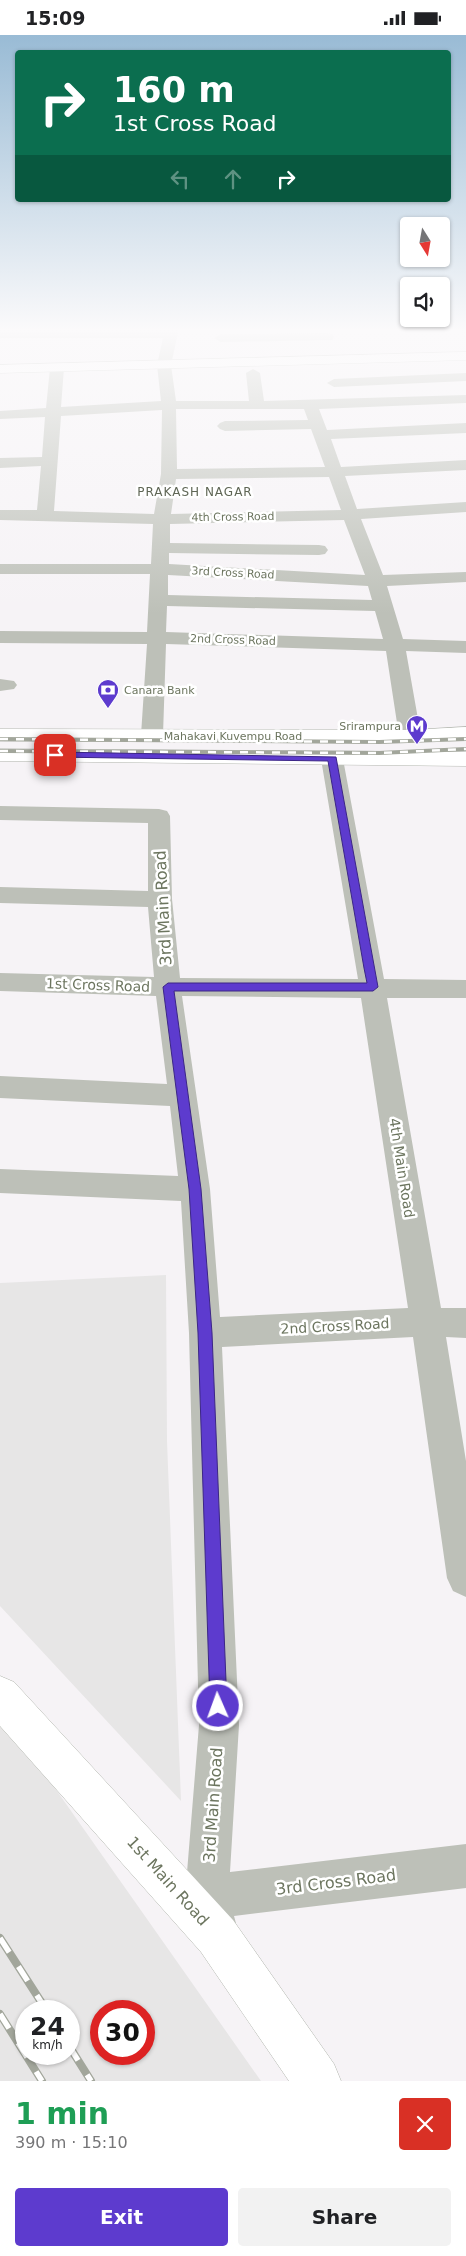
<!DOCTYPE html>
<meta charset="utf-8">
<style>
body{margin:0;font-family:"DejaVu Sans",sans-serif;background:#f2f2f2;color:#202124;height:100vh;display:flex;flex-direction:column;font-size:19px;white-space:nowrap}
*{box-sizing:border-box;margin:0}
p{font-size:16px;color:#757577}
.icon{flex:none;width:28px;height:28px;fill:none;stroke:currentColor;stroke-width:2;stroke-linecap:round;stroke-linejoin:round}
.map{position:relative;height:2046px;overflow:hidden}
.drawer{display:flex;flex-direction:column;background:#fff;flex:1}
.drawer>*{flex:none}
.top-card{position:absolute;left:15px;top:15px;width:436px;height:152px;border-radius:5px;box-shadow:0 1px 4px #0004;background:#0b6e4f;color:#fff;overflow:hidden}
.needle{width:32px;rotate:169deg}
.tools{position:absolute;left:400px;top:182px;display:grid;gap:10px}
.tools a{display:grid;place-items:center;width:50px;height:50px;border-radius:5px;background:#fff;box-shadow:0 1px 4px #0004;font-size:25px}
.speed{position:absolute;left:15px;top:1965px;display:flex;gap:10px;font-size:25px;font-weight:700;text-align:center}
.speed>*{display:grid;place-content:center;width:65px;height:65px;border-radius:50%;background:#fff;box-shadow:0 1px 4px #0004;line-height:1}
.speed small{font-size:12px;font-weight:400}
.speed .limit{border:8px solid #d22;background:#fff;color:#111}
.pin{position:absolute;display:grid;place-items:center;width:42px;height:42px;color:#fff;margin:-21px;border-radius:10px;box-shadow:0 2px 8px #0006}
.me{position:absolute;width:55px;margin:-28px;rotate:358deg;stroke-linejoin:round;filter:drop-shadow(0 0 4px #0008)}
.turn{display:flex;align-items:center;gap:18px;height:105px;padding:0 15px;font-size:22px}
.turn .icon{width:65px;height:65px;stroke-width:2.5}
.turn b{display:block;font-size:35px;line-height:42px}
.lanes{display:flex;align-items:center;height:48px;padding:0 15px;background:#0003;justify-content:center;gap:25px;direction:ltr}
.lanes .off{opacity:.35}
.round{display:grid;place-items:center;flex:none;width:52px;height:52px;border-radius:5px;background:#f2f2f2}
.summary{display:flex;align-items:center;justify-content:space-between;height:85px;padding:0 15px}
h1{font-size:30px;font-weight:700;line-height:38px;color:#1e9e55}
.cta{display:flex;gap:10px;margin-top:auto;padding:10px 15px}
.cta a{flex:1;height:58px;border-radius:5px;background:#5d3bce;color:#fff;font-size:20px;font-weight:700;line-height:58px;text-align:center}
.cta a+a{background:#f2f2f2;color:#202124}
.status{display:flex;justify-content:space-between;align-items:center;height:35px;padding:0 25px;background:#fff;direction:ltr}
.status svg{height:14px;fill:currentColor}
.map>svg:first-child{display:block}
</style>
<div class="status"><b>15:09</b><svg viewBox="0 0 49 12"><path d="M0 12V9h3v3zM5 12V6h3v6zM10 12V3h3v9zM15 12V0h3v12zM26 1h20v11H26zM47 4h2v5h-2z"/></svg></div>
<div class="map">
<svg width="466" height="2046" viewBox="0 0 466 2046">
<rect width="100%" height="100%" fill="#f6f3f6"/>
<path fill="#e7e6e6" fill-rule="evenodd" d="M 166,1240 L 167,1406 L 181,1766 L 0,1571 L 0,1248 Z
M 0,1683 L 26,1712 L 261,2046 L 0,2046 ZM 26,1976 L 69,1976 L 69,2019 L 26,2019 ZM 101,1976 L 144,1976 L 144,2019 L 101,2019 Z"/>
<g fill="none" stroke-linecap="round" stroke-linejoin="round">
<g stroke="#b1b5ad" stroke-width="1">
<path id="major" d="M 466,317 L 466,325 L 0,338 L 0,330 Z
M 466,692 L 466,704 L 410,707 L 0,706 L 0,694 L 410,695 Z
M 0,714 L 466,717 L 466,731 L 0,726 Z
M 0,1641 L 14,1647 L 233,1885 L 334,2029 L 341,2046 L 289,2046 L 201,1917 L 0,1691 Z"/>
</g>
<path fill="#bdc0b8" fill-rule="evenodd" d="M 166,293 L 179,293 L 171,330 L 176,366 L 249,366 L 246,338 L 253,334 L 260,338 L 264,366 L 466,360 L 466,368 L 319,374 L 327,395 L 466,388 L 466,398 L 331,404 L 341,432 L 466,425 L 466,435 L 345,441 L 357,474 L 466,467 L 466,477 L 361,484 L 383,540 L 466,537 L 466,547 L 387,551 L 403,604 L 466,606 L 466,618 L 406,616 L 421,701 L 418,706 L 410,707 L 402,706 L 399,701 L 386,616 L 166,609 L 163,700 L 160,705 L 152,706 L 144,705 L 141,700 L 147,609 L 0,608 L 0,596 L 147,597 L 150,539 L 0,539 L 0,529 L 151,529 L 153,489 L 0,485 L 0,475 L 37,475 L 41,431 L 0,433 L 0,423 L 42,422 L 45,382 L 0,384 L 0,376 L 46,373 L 50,333 L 57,329 L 64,333 L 61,372 L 161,366 L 157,330 L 163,303 L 0,303 L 0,295 L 165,295 ZM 176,374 L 304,374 L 308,385 L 225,386 L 220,388 L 217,391 L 220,394 L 225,396 L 311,394 L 325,432 L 177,434 ZM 162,375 L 161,439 L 154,479 L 54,476 L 61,381 ZM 329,442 L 341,475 L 171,479 L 176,444 ZM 344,485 L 365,540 L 169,529 L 169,518 L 319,520 L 325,519 L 328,515 L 325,511 L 319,510 L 170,508 L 170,489 ZM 168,540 L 368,551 L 372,565 L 168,560 ZM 167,571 L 375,576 L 383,604 L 166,597 Z
M 458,293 L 466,293 L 466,298 L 461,297 Z
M 327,298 L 332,299 L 334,302 L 332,305 L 221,307 L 214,303 L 221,299 Z
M 466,338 L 466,346 L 334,352 L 327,348 L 334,344 Z
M 0,644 L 14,646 L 17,650 L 14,654 L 0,656 Z
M 332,717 L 340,719 L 343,724 L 384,944 L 466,945 L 466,963 L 387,963 L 441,1273 L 466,1273 L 466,1303 L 446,1302 L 466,1426 L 466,1562 L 453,1556 L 447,1543 L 413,1302 L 222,1312 L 239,1690 L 230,1837 L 466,1809 L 466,1853 L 234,1881 L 237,1892 L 231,1908 L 215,1914 L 199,1908 L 185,1862 L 199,1690 L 189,1298 L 181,1166 L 0,1158 L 0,1134 L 178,1141 L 170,1071 L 0,1063 L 0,1041 L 167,1049 L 156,961 L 0,956 L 0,938 L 154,942 L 148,872 L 0,868 L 0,852 L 148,856 L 148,788 L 0,785 L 0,771 L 159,774 L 167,776 L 170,781 L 172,864 L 180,943 L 358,944 L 321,724 L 324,719 ZM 182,961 L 361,963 L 408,1273 L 220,1282 L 210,1154 Z"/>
<use href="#major" fill="#fff" fill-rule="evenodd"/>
<g stroke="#a2a69b" stroke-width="4">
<path id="rail-far1" d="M 0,704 L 379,707 L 466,704
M 0,716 L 379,718 L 466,714"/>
</g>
<g stroke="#a2a69b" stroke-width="8">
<path id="rail" d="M 0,1903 L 47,1976
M 0,1979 L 42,2046
M 69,2011 L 91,2046"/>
</g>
<use href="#rail-far1" stroke="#fff" stroke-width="2.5" stroke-dasharray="8" stroke-linecap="butt"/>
<use href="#rail" stroke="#fff" stroke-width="5.5" stroke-dasharray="17" stroke-linecap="butt"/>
</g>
<linearGradient id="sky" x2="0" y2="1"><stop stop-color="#99bbd5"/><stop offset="0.51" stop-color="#fbfafb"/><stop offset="1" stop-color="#fbfafb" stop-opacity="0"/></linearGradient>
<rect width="466" height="579" fill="url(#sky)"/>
<path fill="#5d3bce" stroke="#3c2686" d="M 55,717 L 336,722 L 378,952 L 373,956 L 174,956 L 201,1154 L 212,1298 L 227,1671 L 224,1677 L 218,1679 L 212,1677 L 210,1671 L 198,1298 L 189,1154 L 163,952 L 168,948 L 367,948 L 364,933 L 328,726 L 52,722 L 51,720 Z"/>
<defs>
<g id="bank-pin" transform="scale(1.125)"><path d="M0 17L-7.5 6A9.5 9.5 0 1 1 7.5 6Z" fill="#5d3bce" stroke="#fff"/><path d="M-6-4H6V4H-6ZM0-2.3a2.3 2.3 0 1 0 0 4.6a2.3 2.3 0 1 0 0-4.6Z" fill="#fff"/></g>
<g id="metro-pin" transform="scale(1.125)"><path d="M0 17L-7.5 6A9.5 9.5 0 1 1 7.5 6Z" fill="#5d3bce" stroke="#fff"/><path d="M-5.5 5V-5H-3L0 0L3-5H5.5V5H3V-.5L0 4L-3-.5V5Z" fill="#fff"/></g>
</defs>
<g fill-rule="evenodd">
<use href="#bank-pin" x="108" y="655"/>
<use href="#metro-pin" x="417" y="691"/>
</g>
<g text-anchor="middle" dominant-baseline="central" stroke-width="5" stroke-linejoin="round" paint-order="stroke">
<g font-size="11" fill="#6c755f" stroke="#fff">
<text transform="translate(233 482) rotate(-1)">4th Cross Road</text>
<text transform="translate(233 538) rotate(3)">3rd Cross Road</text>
<text transform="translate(233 605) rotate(2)">2nd Cross Road</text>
<text x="233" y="701">Mahakavi Kuvempu Road</text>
</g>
<g font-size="11" fill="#6c755f" stroke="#fff" text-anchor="start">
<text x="124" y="655">Canara Bank</text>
<text x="401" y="691" text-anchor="end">Srirampura</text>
</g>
<g font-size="12" letter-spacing="1" fill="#5f6655" stroke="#fff">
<text x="195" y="457">PRAKASH NAGAR</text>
</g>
<g font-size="14" fill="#6c755f" stroke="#fff">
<text transform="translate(98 950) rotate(2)">1st Cross Road</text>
<text transform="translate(402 1133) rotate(81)">4th Main Road</text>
<text transform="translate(335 1291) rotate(-3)">2nd Cross Road</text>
</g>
<g font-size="16" fill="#6c755f" stroke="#fff">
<text transform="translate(163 873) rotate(-93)">3rd Main Road</text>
<text transform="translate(213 1770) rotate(-86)">3rd Main Road</text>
<text transform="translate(168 1846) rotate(48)">1st Main Road</text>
<text transform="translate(336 1847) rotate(-7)">3rd Cross Road</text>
</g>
</g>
</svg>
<div class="tools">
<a><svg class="needle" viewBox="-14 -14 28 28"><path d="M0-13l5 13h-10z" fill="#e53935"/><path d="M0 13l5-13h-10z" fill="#757577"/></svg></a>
<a><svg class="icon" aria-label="sound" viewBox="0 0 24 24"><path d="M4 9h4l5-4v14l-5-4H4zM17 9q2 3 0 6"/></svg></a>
</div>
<div class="speed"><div>24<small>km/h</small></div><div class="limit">30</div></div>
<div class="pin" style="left:55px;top:720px;background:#d93025"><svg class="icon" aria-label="arrive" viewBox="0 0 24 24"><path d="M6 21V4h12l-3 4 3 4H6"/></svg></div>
<svg class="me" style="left:218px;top:1671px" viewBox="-20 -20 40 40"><circle r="17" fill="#5d3bce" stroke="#fff" stroke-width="3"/><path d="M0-11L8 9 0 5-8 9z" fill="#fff"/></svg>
<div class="top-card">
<div class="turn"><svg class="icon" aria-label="right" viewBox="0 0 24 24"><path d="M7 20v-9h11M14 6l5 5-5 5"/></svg><div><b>160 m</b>1st Cross Road</div></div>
<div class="lanes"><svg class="icon off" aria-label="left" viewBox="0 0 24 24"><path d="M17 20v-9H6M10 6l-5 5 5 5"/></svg><svg class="icon off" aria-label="ahead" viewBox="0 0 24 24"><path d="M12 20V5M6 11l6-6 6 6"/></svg><svg class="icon" aria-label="right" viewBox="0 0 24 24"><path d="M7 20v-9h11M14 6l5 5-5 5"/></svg></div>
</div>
</div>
<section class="drawer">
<div class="summary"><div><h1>1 min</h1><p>390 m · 15:10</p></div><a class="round" style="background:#d93025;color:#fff"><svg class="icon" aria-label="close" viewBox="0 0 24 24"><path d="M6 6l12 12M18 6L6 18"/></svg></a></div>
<div class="cta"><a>Exit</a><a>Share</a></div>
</section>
